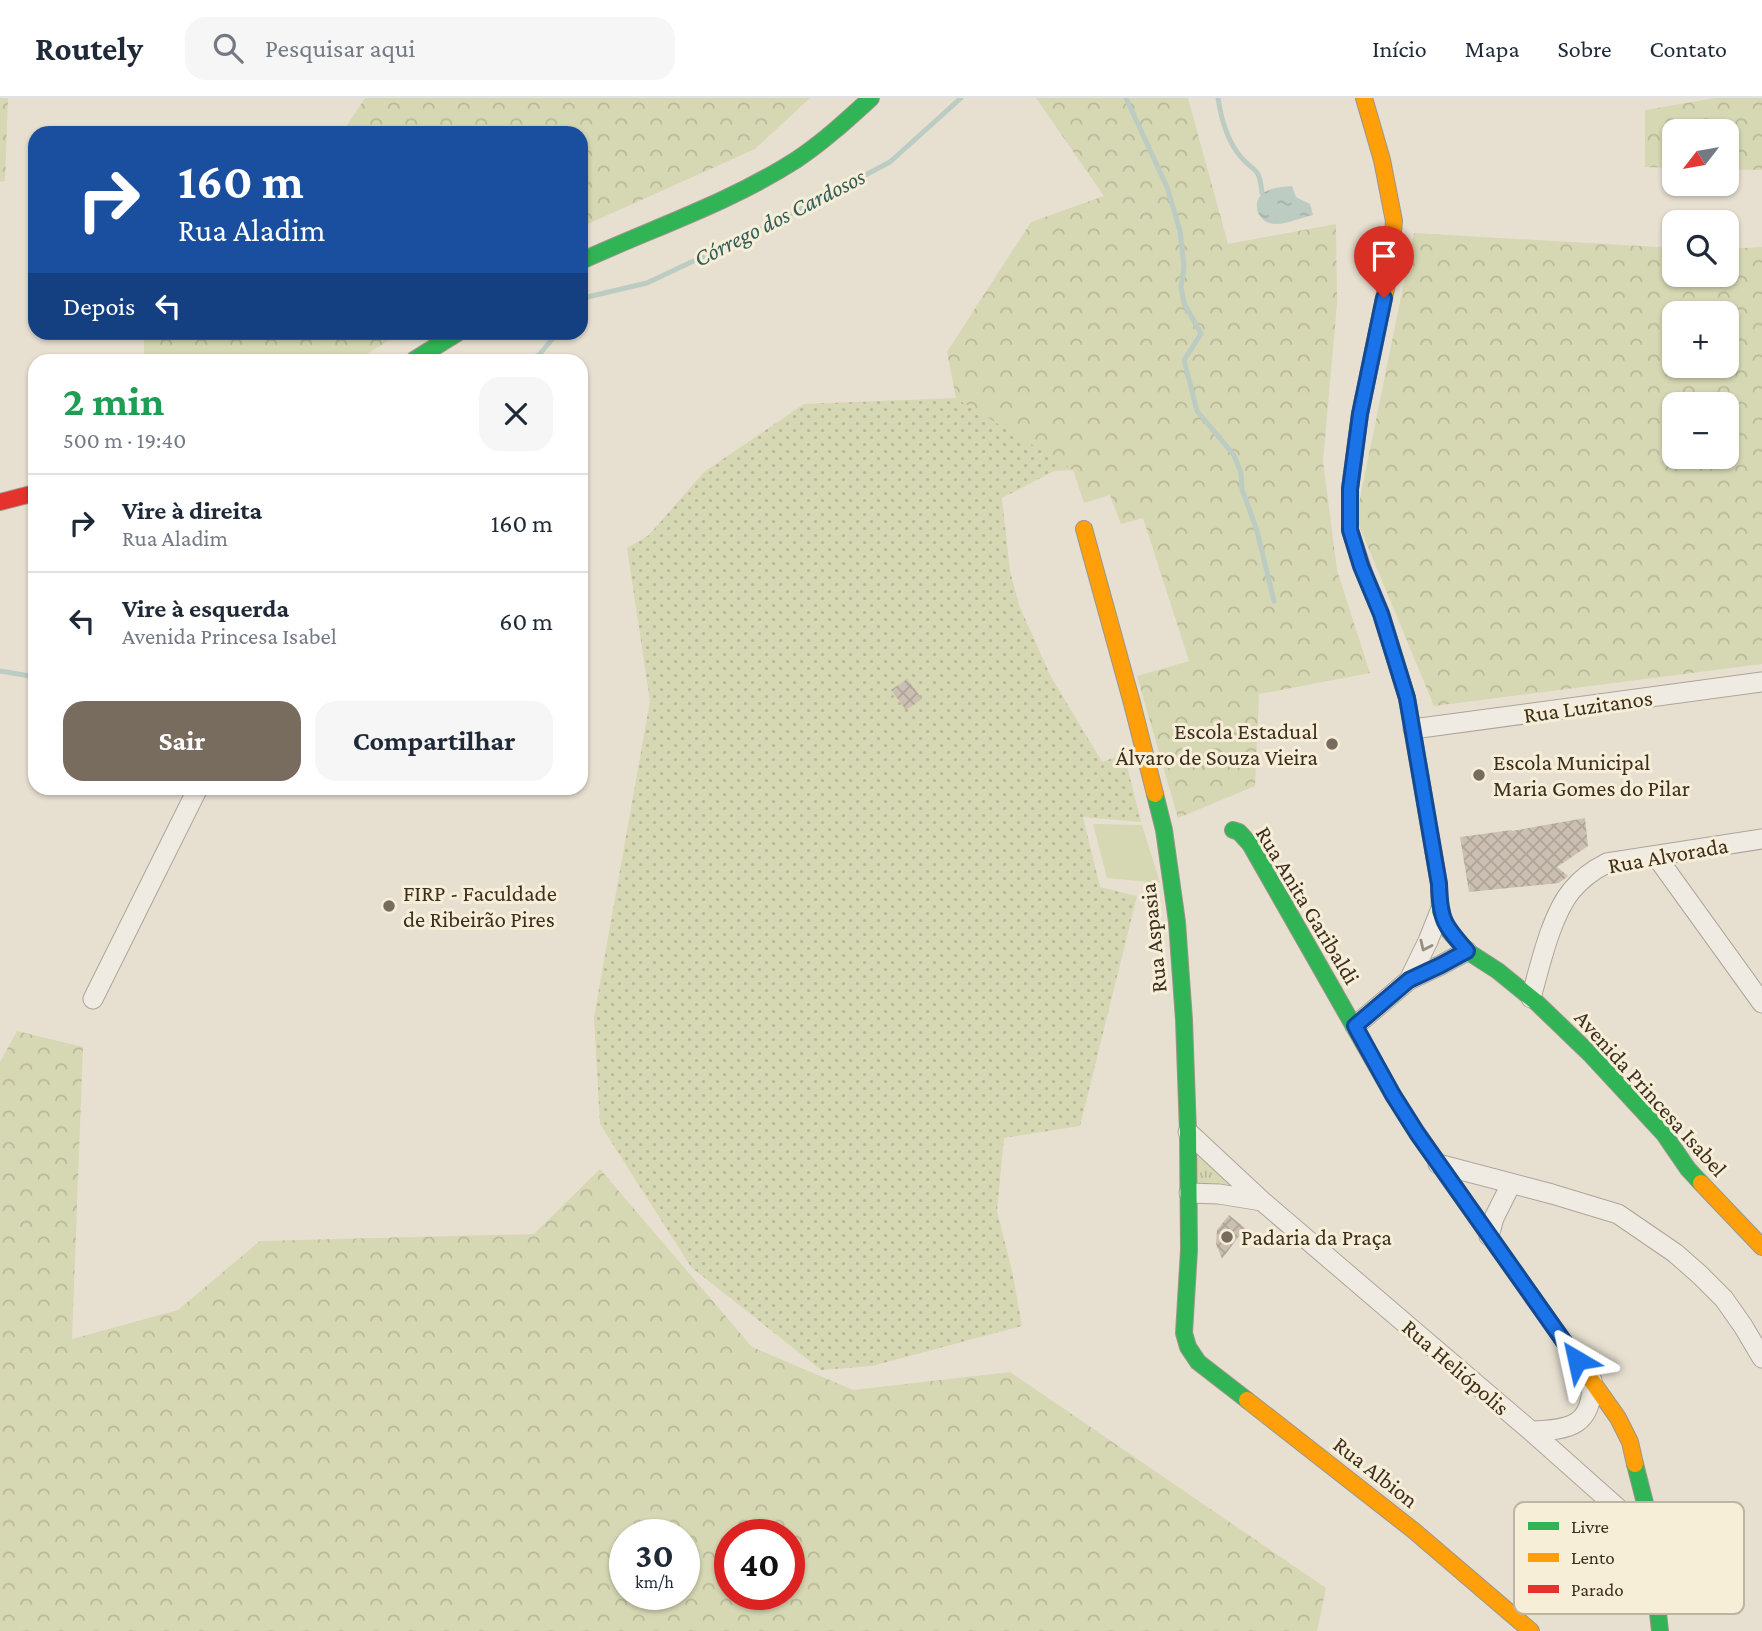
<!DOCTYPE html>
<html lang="pt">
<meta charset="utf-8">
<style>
body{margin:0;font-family:"Crimson Pro",serif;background:#f6f6f7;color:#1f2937;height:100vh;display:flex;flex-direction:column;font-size:26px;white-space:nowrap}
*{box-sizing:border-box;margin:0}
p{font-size:23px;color:#747a83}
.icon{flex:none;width:38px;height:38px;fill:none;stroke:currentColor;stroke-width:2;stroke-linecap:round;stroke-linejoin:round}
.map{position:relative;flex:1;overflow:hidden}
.panel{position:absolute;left:28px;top:256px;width:560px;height:441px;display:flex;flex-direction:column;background:#fff;border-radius:21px;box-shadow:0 2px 5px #0004}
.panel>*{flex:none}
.guide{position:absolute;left:28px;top:28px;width:560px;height:214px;border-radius:21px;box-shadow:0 2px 5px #0004;background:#1a4fa0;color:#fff;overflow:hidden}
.needle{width:46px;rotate:239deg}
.tools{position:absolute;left:1662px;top:21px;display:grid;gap:14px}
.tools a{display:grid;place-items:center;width:77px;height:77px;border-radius:14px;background:#fff;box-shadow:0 2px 5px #0004;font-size:35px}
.speed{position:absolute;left:609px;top:1421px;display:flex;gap:14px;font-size:35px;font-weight:700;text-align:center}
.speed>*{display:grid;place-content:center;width:91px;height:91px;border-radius:50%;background:#fff;box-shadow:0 2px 5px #0004;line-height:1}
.speed small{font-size:18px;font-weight:400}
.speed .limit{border:10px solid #d22;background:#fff;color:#111}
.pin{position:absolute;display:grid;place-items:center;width:60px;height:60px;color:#fff;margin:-72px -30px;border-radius:50% 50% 50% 0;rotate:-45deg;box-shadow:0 0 7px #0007}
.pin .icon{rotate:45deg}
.me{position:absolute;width:77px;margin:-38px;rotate:324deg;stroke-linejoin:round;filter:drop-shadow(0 0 5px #0008)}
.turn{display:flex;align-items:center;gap:24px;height:147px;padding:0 35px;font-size:32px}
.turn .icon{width:91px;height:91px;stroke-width:2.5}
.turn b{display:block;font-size:49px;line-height:60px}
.then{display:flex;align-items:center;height:66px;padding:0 35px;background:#0003;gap:14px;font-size:26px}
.round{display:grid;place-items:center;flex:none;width:74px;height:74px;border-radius:21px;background:#f6f6f7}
.headline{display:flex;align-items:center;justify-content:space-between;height:119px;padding:0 35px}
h1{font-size:42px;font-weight:700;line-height:52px;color:#1e9e55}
.primary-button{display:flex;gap:14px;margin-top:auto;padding:14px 35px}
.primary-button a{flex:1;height:80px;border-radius:21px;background:#786c5e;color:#fff;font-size:28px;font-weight:700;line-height:80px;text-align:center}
.primary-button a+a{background:#f6f6f7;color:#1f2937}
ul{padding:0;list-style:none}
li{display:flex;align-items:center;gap:21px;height:98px;padding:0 35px;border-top:2px solid #e0e1e3}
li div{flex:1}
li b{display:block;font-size:26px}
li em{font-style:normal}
header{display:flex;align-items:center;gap:42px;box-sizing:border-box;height:98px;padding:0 35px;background:#fff;border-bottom:2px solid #e0e1e3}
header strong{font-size:33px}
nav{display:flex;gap:38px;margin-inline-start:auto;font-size:24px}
.search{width:490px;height:63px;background:#f6f6f7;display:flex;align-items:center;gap:18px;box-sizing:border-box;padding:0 24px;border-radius:21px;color:#747a83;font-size:26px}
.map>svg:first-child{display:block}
</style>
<header>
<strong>Routely</strong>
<div class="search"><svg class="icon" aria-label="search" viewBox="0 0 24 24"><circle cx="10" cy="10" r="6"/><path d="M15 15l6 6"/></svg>Pesquisar aqui</div>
<nav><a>Início</a><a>Mapa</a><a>Sobre</a><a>Contato</a></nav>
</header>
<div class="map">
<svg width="1762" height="1533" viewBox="0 0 1762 1533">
<defs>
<pattern id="grass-dots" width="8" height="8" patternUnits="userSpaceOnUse" patternTransform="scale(1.75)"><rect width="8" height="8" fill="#d6d7b3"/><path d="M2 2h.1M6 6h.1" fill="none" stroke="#b9b99a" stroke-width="1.8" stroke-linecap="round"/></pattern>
<pattern id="forest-crowns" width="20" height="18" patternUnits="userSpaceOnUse" patternTransform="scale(1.75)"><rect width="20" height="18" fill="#d6d7b3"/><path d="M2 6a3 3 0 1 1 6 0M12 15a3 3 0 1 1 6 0" fill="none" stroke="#b9b99a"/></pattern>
<pattern id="park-tufts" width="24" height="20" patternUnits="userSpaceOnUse" patternTransform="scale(1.75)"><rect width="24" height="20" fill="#d6d7b3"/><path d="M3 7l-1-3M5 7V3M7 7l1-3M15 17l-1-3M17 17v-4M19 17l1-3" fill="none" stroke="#b9b99a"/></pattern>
<pattern id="water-ripples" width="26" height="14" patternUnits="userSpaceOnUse" patternTransform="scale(1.75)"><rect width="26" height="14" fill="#bcccc2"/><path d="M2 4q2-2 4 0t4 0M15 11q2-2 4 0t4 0" fill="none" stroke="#a2b0a6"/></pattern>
<pattern id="building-cross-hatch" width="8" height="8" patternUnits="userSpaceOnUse" patternTransform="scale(1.75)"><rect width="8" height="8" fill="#cbbfb2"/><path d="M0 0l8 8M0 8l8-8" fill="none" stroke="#afa499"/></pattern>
</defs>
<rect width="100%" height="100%" fill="#e7e0d1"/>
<path fill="url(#grass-dots)" d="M 956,300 L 1074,372 L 1054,373 L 1002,400 L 1010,473 L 1019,507 L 1051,579 L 1102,664 L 1124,656 L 1141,724 L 1083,719 L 1100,789 L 1137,798 L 1080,1028 L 1004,1040 L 997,1113 L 1012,1173 L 1022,1228 L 872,1268 L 821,1272 L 691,1169 L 600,1026 L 594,919 L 650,603 L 627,450 L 649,437 L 704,374 L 804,306 Z"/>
<path fill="url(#forest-crowns)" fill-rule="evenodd" d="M 0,0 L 8,0 L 5,83 L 0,84 Z
M 365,0 L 810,0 L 755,51 L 581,129 L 581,35 L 342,35 Z
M 1036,0 L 1188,0 L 1228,146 L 1336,126 L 1337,206 L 1323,363 L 1337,472 L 1370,575 L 1259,596 L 1255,688 L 1178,720 L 1137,578 L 1189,563 L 1143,420 L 1121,426 L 1110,397 L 1084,405 L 1073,372 L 956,300 L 947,254 L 1031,124 L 1104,98 Z
M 1715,0 L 1762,0 L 1762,72 L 1727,71 L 1727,33 L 1675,33 L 1675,70 L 1645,69 L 1645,12 Z
M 1414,135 L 1675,150 L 1675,177 L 1727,177 L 1727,151 L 1762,149 L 1762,566 L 1434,608 L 1356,420 ZM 1675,215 L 1727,215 L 1727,268 L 1675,268 ZM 1675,306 L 1727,306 L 1727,359 L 1675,359 Z
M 144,235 L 144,234 L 401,235 L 357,262 L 144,262 Z
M 17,933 L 83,949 L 72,1241 L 178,1212 L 260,1143 L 534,1136 L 600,1071 L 752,1249 L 853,1292 L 1010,1274 L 1326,1490 L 1317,1533 L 0,1533 L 0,964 ZM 625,1437 L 684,1437 L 684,1496 L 625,1496 ZM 730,1437 L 789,1437 L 789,1496 L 730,1496 Z"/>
<path fill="url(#park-tufts)" d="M 1192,1051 L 1248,1097 L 1193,1090 Z"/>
<path fill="#d6d7b3" d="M 1093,726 L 1142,727 L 1160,785 L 1107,780 Z"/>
<path fill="url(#water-ripples)" d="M 1292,88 L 1296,99 L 1310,106 L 1313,117 C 1303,119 1284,127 1274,126 C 1257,125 1250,103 1265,94 C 1273,89 1283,89 1292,88 Z"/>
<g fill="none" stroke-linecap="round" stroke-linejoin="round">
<path stroke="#bcccc2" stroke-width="5" d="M 1126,0 L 1167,89 L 1180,133 L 1184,169 L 1181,189 L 1184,205 L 1201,236 L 1184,262 L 1197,313 L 1234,357 L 1241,375 L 1242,391 L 1257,433 L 1274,503
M 1218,0 C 1221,20 1226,41 1240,58 C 1255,76 1259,67 1262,95
M 581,206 L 587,199 L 647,185 L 778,123 L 890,64 L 961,0
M 524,262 L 539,257 L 558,234
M 0,573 L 30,578 L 35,577"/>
</g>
<path fill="url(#building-cross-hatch)" d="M 907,581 L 922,601 L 906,612 L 891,592 Z
M 1585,720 L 1588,748 L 1557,769 L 1568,778 L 1559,785 L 1469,794 L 1460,739 L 1512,732 L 1512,733 Z
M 1229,1117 L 1245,1130 L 1222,1161 L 1216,1146 L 1217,1132 Z"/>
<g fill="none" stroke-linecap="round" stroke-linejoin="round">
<g stroke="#ada599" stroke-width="21">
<path id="street" d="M 1413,631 L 1762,584
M 1656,758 L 1762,905
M 1409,882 L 1428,843 L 1440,813
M 1531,900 C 1540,868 1551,817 1572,792 C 1582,780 1593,772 1607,765 L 1762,741
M 93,901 L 198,690
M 1355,928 L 1409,882 L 1441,867 L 1467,853
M 1188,1034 L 1262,1103 L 1531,1333 L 1648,1437
M 1438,1066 L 1552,1096 L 1618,1116 L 1675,1155 L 1700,1177 L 1724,1201 L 1743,1228 L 1762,1260
M 1189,1095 L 1219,1096 L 1262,1103
M 1489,1138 L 1494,1120 L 1511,1086
M 1531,1333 C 1570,1332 1593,1328 1592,1282"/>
</g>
<g stroke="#9c958a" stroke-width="18">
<path id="fast" d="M 581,163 C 653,130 729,105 796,62 C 823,44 847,22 871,0
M 414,262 L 459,234
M 1365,477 L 1381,515 L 1407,600 L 1439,786 L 1440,813 L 1449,833 L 1467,853 L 1498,873 L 1536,904 L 1590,956 L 1664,1036 L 1688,1071 L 1701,1085
M 1155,696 L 1164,732 L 1177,824 L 1184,922 L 1188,1034 L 1189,1152 L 1184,1235 L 1188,1249 L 1198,1264 L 1247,1302
M 1233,732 L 1239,734 L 1250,746 L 1393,997 L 1417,1035 L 1490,1139
M 1635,1366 L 1646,1409 L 1660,1533"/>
</g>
<g stroke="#9c958a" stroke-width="18">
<path id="slow" d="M 1364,0 L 1382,62 L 1394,123 L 1389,176 L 1360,316 L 1350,391 L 1350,432 L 1365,477
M 1084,431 L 1132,605 L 1155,696
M 1701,1085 L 1762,1149
M 1490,1139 L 1618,1320 L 1630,1344 L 1635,1366
M 1247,1302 L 1413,1432 L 1531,1533"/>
</g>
<g stroke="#9c958a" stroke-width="18">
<path id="jam" d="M 0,404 L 35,395"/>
</g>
<use href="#street" stroke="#efebe3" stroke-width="19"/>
<use href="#fast" stroke="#30b455" stroke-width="16"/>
<use href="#slow" stroke="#ff9f0a" stroke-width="16"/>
<use href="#jam" stroke="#e5322d" stroke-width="16"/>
</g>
<defs><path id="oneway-chevron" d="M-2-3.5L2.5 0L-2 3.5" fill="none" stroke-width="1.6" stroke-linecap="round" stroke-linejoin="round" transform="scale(1.75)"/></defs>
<use stroke="#968c82" href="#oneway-chevron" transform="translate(1425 848) rotate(115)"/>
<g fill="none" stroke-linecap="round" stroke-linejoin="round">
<g stroke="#114b97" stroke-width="18">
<path id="route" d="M 1384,200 L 1360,316 L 1350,391 L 1350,432 L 1361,468 L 1381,516 L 1407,600 L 1439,786 C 1440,822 1444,827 1467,853 L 1441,867 L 1409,882 L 1355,928 L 1393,997 L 1417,1035 L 1577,1262"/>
</g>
<use href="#route" stroke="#1a73e8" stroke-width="12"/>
</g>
<g fill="#786c5e" stroke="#f7eed8" stroke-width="2.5">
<circle cx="1332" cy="646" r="7"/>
<circle cx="1479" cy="677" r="7"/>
<circle cx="389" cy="808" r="7"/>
<circle cx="1227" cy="1139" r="7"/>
</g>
<g text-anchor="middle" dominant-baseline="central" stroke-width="6" stroke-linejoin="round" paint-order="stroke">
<g font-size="23" fill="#3d2e20" stroke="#f7eed8">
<text transform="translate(1588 608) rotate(-8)">Rua Luzitanos</text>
<text transform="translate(1668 757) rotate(-10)">Rua Alvorada</text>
<text transform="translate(1308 807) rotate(59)">Rua Anita Garibaldi</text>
<text transform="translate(1153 840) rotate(-96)">Rua Aspasia</text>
<text transform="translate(1651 995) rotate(48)">Avenida Princesa Isabel</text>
<text transform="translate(1456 1269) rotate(41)">Rua Heliópolis</text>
<text transform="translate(1376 1374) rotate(38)">Rua Albion</text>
</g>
<g font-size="23" fill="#3d2e20" stroke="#f7eed8" text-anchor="start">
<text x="1318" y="633" text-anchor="end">Escola Estadual<tspan x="1318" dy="26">Álvaro de Souza Vieira</tspan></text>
<text x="1493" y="664">Escola Municipal<tspan x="1493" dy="26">Maria Gomes do Pilar</tspan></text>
<text x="403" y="795">FIRP - Faculdade<tspan x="403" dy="26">de Ribeirão Pires</tspan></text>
<text x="1241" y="1139">Padaria da Praça</text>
</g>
<g font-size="24" font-style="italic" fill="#2f5d5a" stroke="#f7eed8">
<text transform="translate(779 119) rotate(-27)">Córrego dos Cardosos</text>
</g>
</g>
<rect x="1514" y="1404" width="230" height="112" rx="10" fill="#f7eed8" stroke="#bfb4a1" stroke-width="2"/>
<rect x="1528" y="1424" width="31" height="8" fill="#30b455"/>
<rect x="1528" y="1455" width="31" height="9" fill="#ff9f0a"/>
<rect x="1528" y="1487" width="31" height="8" fill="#e5322d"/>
<g font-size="19" fill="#3d2e20">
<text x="1571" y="1435">Livre</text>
<text x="1571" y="1466">Lento</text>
<text x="1571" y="1498">Parado</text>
</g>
</svg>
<div class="tools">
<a><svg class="needle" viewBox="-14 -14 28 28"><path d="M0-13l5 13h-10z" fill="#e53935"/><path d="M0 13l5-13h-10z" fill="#747a83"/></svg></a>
<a><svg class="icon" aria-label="search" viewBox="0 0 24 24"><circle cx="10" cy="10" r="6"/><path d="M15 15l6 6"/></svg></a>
<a>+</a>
<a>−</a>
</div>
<div class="speed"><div>30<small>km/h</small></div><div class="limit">40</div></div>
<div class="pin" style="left:1384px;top:200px;background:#d93025"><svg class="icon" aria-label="arrive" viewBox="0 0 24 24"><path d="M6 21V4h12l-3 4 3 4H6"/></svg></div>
<svg class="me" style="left:1577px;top:1262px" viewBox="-20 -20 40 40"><path d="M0-17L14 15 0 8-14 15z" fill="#1a73e8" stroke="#fff" stroke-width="4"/></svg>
<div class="guide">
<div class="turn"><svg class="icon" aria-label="right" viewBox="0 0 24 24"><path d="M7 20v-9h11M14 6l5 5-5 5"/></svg><div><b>160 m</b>Rua Aladim</div></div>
<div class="then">Depois<svg class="icon" aria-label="left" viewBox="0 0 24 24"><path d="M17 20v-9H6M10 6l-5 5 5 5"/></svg></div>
</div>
<section class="panel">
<div class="headline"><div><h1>2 min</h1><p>500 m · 19:40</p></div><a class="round"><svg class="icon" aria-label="close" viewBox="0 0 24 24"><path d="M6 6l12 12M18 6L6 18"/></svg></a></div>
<ul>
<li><svg class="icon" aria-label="right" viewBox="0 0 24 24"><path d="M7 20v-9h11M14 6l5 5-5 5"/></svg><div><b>Vire à direita</b><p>Rua Aladim</p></div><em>160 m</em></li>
<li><svg class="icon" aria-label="left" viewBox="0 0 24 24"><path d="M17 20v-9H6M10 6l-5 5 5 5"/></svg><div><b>Vire à esquerda</b><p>Avenida Princesa Isabel</p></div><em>60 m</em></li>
</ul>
<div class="primary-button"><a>Sair</a><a>Compartilhar</a></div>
</section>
</div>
